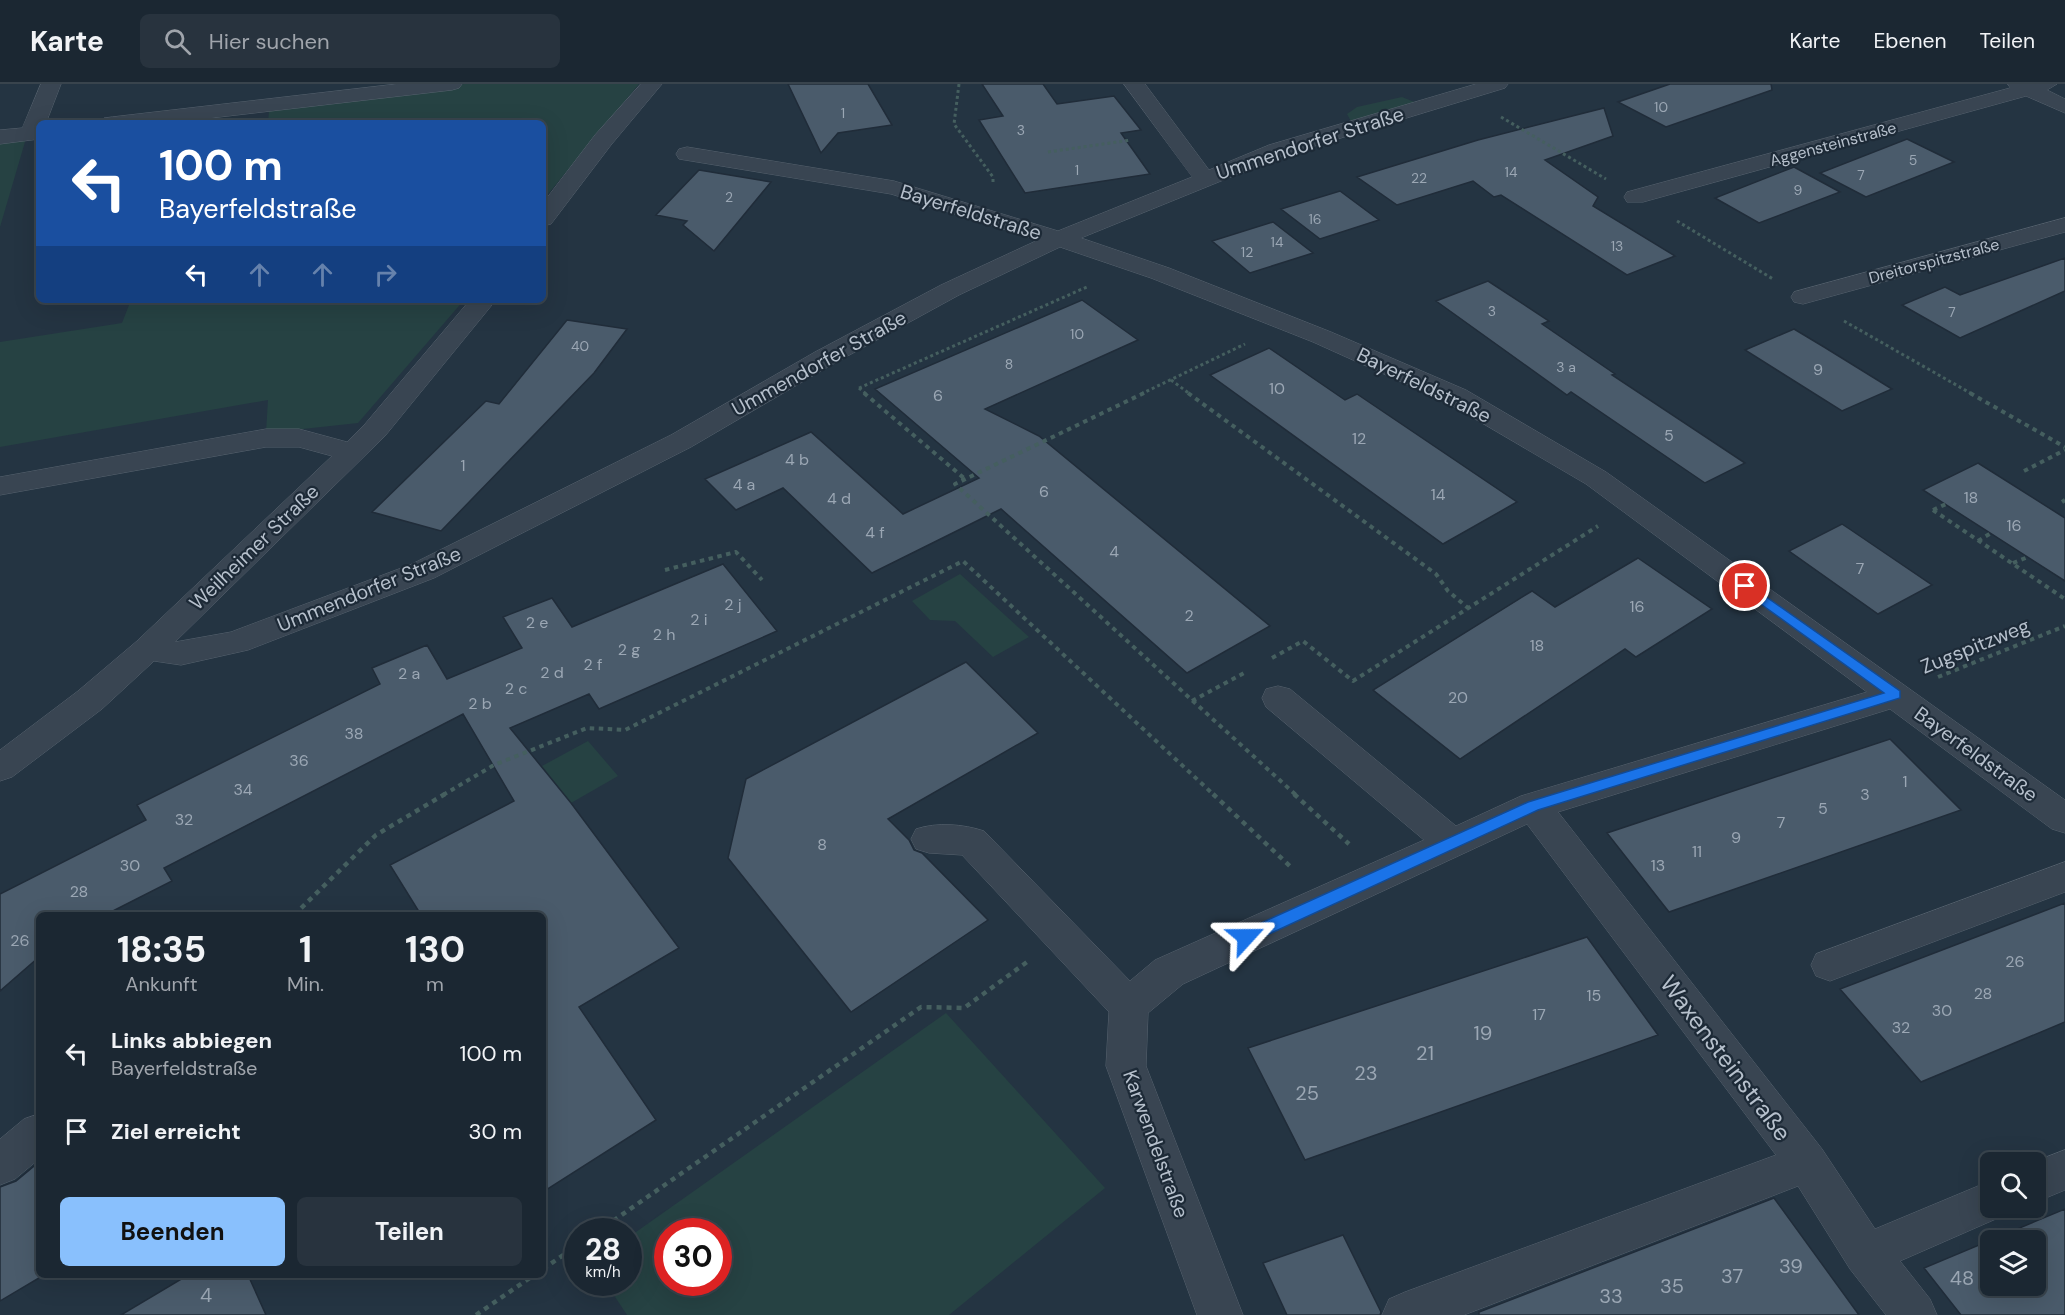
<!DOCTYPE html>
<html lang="de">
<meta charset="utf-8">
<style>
body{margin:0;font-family:"DM Sans",sans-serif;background:#28333e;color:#f1f3f6;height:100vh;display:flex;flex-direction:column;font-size:22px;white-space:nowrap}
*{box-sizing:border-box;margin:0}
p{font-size:20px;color:#a0a5ac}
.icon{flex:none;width:33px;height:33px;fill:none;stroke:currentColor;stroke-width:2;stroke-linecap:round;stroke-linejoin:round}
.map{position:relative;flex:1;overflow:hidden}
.side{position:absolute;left:36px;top:828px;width:510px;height:366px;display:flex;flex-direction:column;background:#1b2732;border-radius:9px;box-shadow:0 6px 24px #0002,0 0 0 2px #39444d}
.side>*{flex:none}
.guide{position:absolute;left:36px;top:36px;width:510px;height:183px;border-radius:9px;box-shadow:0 6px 24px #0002,0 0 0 2px #39444d;background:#1a4fa0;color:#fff;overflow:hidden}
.fabs{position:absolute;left:1980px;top:1068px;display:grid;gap:12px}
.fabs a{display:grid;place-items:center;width:66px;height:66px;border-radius:9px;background:#1b2732;box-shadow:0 6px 24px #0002,0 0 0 2px #39444d;font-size:30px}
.speed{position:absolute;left:564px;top:1134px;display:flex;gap:12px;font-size:30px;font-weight:700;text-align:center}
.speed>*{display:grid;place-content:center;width:78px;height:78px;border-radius:50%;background:#1b2732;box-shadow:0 6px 24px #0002,0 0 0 2px #39444d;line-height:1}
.speed small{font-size:15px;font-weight:400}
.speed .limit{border:9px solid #d22;background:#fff;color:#111}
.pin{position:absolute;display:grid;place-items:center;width:51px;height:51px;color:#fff;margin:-26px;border:3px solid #fff;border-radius:50%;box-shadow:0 2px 6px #0007}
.me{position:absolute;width:66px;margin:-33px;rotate:66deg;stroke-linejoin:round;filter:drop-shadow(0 0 4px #0008)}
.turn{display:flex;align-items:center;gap:21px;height:126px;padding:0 24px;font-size:27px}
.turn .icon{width:78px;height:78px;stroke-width:2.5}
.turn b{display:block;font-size:42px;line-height:51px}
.lanes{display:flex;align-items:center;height:57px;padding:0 24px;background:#0003;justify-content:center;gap:30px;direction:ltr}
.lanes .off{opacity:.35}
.eta{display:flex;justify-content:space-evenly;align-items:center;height:102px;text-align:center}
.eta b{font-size:36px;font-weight:700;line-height:42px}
.cta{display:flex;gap:12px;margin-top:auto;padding:12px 24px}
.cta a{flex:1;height:69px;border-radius:9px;background:#89c0fd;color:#111;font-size:24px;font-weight:700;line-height:69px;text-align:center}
.cta a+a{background:#28333e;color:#f1f3f6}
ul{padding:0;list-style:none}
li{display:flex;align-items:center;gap:18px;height:78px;padding:0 24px}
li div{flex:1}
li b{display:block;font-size:22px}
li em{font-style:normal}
header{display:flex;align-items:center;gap:36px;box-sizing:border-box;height:84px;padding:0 30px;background:#1b2732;border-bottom:2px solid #39444d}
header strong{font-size:28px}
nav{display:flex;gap:33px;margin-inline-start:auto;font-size:21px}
.search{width:420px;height:54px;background:#28333e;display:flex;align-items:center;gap:15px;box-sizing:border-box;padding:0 21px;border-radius:9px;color:#a0a5ac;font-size:22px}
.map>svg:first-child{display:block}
</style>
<header>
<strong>Karte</strong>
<div class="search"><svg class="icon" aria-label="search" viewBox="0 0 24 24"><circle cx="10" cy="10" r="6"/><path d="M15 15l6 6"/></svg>Hier suchen</div>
<nav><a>Karte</a><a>Ebenen</a><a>Teilen</a></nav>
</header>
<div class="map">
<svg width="2065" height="1231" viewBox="0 0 2065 1231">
<rect width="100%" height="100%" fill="#243442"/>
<path fill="#264243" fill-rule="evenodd" d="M 464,0 L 639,0 L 543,116 L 543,39 L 268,39 L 269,27 Z
M 1402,13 L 1417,19 L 1352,39 L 1347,30 L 1357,23 Z
M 27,51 L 0,143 L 0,55 Z
M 131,216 L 464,216 L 358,339 L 266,349 L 268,316 L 0,363 L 0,258 L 122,239 Z
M 960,490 L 1029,553 L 993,573 L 955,537 L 930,536 L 912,517 Z
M 588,657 L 618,692 L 571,719 L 542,682 Z
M 946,929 L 1105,1104 L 949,1231 L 627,1231 L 606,1199 L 628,1198 L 629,1153 ZM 668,1148 L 718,1148 L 718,1198 L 668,1198 Z"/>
<path fill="#4a5b6b" stroke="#202c39" stroke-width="1.5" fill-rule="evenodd" d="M 788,0 L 868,0 L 892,41 L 838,49 L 821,69 Z
M 982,0 L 1043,0 L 1057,20 L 1114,12 L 1141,46 L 1121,49 L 1150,90 L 1025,109 L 979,36 L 1003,32 Z
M 1670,0 L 1771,0 L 1772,6 L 1666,43 L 1618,18 Z
M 1604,24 L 1613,52 L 1545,76 L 1598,113 L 1593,122 L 1675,172 L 1627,191 L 1501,111 L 1494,113 L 1473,97 L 1397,121 L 1357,93 L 1478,56 Z
M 1907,55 L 1954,78 L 1866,113 L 1820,89 Z
M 1794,83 L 1840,108 L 1759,139 L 1715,114 Z
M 699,86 L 771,98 L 714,167 L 683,141 L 687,137 L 656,131 Z
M 1340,107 L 1379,136 L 1320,155 L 1281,125 Z
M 1273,138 L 1313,169 L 1250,189 L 1212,157 Z
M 2065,174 L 2065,207 L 1960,254 L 1902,221 L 1945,203 L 1960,211 Z
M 1488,197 L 1549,237 L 1542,240 L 1615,290 L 1612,291 L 1745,379 L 1705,399 L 1571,308 L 1567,311 L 1436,217 Z
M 1082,216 L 1138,256 L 985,325 L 1039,352 L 1270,542 L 1187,589 L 1001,425 L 872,489 L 783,404 L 736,426 L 705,395 L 811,348 L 903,430 L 979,394 L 875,305 Z
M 567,236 L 627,245 L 594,289 L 441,447 L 372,428 L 486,317 L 499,320 Z
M 1794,245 L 1824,263 L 1892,305 L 1842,327 L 1745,266 Z
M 1269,264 L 1345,316 L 1357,310 L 1517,418 L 1443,460 L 1210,291 Z
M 1978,379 L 2065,434 L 2065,497 L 1923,406 Z
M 1842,440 L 1851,446 L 1932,501 L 1878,530 L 1789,467 Z
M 1638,474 L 1712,525 L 1636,573 L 1625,565 L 1460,675 L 1373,606 L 1532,507 L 1555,523 Z
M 723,480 L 777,547 L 599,625 L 589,610 L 510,644 L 571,719 L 679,864 L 579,923 L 656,1036 L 543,1108 L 543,831 L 421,831 L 390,781 L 514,717 L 463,630 L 164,784 L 172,797 L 105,831 L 39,831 L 39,873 L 0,907 L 0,810 L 146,736 L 137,721 L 380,600 L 372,584 L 427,561 L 447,595 L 522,564 L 503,533 L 552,514 L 572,543 Z
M 966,578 L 1038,649 L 888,735 L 909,756 L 914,766 L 922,769 L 988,836 L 851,928 L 728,774 L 746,695 Z
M 1890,655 L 1961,726 L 1669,828 L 1607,749 Z
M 2065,819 L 2065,938 L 1921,998 L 1840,905 Z
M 1587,853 L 1658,951 L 1305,1076 L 1248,964 Z
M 39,1078 L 39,1194 L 0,1217 L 0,1103 L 16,1097 Z
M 1774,1114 L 1859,1231 L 1479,1231 L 1479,1228 Z
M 2065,1125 L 2065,1231 L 1961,1231 L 1924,1184 ZM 1990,1156 L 2036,1156 L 2036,1202 L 1990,1202 Z
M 1343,1151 L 1381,1228 L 1380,1231 L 1287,1231 L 1263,1179 Z
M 188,1191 L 248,1191 L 266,1231 L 121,1231 Z"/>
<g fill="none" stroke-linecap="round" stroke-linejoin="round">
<g stroke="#57636f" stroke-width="1">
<path id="minor" d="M 41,0 L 61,0 L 46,39 L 39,39 L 39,55 L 0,60 L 0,46 L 22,44 Z
M 397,0 L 462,0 L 459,4 L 452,6 L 168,39 L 101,39 L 104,34 L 112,33 Z
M 641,0 L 662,0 L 611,61 L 551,140 L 543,142 L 543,119 L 595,51 Z
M 1124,0 L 1145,0 L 1209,86 L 1269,61 L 1476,0 L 1508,0 L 1505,4 L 1285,71 L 1081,154 L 1169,184 L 1331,248 L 1466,306 L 1606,388 L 2065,716 L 2065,749 L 2052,745 L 1890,625 L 1558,728 L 1822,1065 L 1875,1145 L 1990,1097 L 1990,1124 L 2009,1124 L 2005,1131 L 1900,1177 L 1930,1215 L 1937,1231 L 1886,1231 L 1850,1185 L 1798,1102 L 1464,1231 L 1382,1231 L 1389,1215 L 1405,1208 L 1776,1071 L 1527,740 L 1183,900 L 1148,929 L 1146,982 L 1243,1231 L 1197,1231 L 1106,982 L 1109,928 L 962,771 L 929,769 L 916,765 L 911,755 L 916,745 C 937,738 963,740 984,747 L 1130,897 L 1155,876 L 1424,756 L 1266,623 L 1262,614 L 1266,605 L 1278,602 L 1290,605 L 1456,742 L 1521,712 L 1867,608 L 1586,400 L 1446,318 L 1313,258 L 1151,194 L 1060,163 L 959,211 L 833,280 L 691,363 L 434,494 L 248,566 L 181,581 L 154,577 L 102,625 L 12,693 L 0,697 L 0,666 L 78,607 L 137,557 L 332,372 L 299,363 L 266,363 L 0,411 L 0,393 L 266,345 L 299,345 L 347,358 L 365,340 L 470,216 L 496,216 L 385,352 L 175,558 L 231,548 L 412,480 L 671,351 L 815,268 L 941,201 L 1038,156 L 891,110 L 679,75 L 676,70 L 679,65 L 687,63 L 894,97 L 1058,147 L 1192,93 Z
M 2008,0 L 2057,0 L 2047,6 L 2065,15 L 2065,29 L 2026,12 L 1643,118 L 1627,118 L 1624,113 L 1627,108 L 2010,4 Z
M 2065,134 L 2065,148 L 1803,220 L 1794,218 L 1791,213 L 1794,208 Z
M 2065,778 L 2065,808 L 1830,897 L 1816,892 L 1811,881 L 1816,870 Z
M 39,1030 L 39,1075 L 15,1095 L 0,1101 L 0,1055 L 24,1035 Z
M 2065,1066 L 2065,1106 L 2036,1118 L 2034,1078 Z"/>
</g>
<path stroke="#455f5f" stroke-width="3" stroke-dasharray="3 3" stroke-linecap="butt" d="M 959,0 L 954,40 L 993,93 L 993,99
M 1501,33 L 1606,95
M 1048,68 L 1131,56
M 1677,137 L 1773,195
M 1844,237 L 1972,310
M 1171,296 L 1190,310
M 859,304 L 1089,202
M 859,304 L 866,310
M 1141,310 L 1245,260"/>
<path stroke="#455f5f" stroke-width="4" stroke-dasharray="4.5 4.5" stroke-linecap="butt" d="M 864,309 L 965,395
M 1144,309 L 955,400 L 1296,711
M 1188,309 L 1436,490 L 1448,507 L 1468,524
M 1970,309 L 2065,363
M 2024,387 L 2065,366
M 2062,418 L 2065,416
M 1933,426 L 2065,515
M 1933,426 L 1946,420
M 1978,457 L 1991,449
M 2013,479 L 2028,473
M 665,486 L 736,468 L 762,496
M 1272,574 L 1303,557 L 1353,597 L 1598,442
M 1938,593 L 2065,542
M 1192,617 L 1244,589
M 443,711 L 494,681 L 587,644 L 625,646 L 963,477 L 1214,711"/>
<path stroke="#455f5f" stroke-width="4.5" stroke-dasharray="5 5" stroke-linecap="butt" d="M 1213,710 L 1293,785
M 1294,710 L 1349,760
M 294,831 L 376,751 L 445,710
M 597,1148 L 921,923 L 964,924 L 1027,878
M 543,1185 L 578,1161
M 476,1231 L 534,1191"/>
<use href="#minor" fill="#394552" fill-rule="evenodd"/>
</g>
<path fill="#1a73e8" stroke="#114b97" stroke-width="1.5" d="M 1745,498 L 1900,607 L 1900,614 L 1538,726 L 1252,858 L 1241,858 L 1238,853 L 1241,848 L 1528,718 L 1884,609 L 1740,505 L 1740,499 Z"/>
<g text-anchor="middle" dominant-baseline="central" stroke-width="4.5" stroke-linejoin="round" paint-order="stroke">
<g font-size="14" fill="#9ba7b4">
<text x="1661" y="23">10</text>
<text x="843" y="29">1</text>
<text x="1021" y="46">3</text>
<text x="1913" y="76">5</text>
<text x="1077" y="86">1</text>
<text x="1511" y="88">14</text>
<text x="1861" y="91">7</text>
<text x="1419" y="94">22</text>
<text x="1798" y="106">9</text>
<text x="729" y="113">2</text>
<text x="1315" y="135">16</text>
<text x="1277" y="158">14</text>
<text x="1617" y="162">13</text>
<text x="1247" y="168">12</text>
<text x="1492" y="227">3</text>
<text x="1952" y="228">7</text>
<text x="1077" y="250">10</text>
<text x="580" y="262">40</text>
<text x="1009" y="280">8</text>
<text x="1566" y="283">3 a</text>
</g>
<g font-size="16" fill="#b6c0cc" stroke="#1d2a37">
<text transform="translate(1833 60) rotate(-15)">Aggensteinstraße</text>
<text transform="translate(1934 177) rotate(-15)">Dreitorspitzstraße</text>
</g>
<g font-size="16" fill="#9ba7b4">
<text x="1818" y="285">9</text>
<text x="1277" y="304">10</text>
<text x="938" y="311">6</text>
<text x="1669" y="351">5</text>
<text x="1359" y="354">12</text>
<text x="797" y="375">4 b</text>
<text x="463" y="381">1</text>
<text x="744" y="400">4 a</text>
<text x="1044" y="407">6</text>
<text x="1438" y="410">14</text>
<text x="1971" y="413">18</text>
<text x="839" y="414">4 d</text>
<text x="2014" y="441">16</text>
<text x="875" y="448">4 f</text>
<text x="1114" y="467">4</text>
<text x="1860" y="484">7</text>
<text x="733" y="520">2 j</text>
<text x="1637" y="522">16</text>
<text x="1189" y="531">2</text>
<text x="699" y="535">2 i</text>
<text x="537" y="538">2 e</text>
<text x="664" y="550">2 h</text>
<text x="1537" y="561">18</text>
<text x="629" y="565">2 g</text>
<text x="593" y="580">2 f</text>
<text x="552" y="588">2 d</text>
<text x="409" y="589">2 a</text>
<text x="516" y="604">2 c</text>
<text x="1458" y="613">20</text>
<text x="480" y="619">2 b</text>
<text x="354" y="649">38</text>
<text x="299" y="676">36</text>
<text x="1905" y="697">1</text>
<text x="243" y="705">34</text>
<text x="1865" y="710">3</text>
<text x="1823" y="724">5</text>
<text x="184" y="735">32</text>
<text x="1781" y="738">7</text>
<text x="1736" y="753">9</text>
<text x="822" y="760">8</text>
<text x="1697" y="767">11</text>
<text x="130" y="781">30</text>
<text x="1658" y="781">13</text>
<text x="79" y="807">28</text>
<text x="20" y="856">26</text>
<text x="2015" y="877">26</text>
<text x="1983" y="909">28</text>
<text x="1594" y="911">15</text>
<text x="1942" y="926">30</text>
<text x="1539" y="930">17</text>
<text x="1901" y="943">32</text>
</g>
<g font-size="20" fill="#b6c0cc" stroke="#1d2a37">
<text transform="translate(1310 59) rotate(-18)">Ummendorfer Straße</text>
<text transform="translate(971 128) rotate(17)">Bayerfeldstraße</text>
<text transform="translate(819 279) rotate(-29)">Ummendorfer Straße</text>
<text transform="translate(1424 301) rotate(26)">Bayerfeldstraße</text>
<text transform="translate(254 463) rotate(-44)">Weilheimer Straße</text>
<text transform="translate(369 505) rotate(-22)">Ummendorfer Straße</text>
<text transform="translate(1975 562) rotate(-22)">Zugspitzweg</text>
<text transform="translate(1976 670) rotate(36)">Bayerfeldstraße</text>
<text transform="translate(1156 1060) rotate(70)">Karwendelstraße</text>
</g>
<g font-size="20" fill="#9ba7b4">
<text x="1483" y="949">19</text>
<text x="1425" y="969">21</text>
<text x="1366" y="989">23</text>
<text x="1307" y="1009">25</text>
<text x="1791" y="1182">39</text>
<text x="1732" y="1192">37</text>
<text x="1962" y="1194">48</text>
<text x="1672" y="1202">35</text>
<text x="206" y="1211">4</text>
<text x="1611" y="1212">33</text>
</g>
<g font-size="24" fill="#b6c0cc" stroke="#1d2a37">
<text transform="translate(1726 974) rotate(53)">Waxensteinstraße</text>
</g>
</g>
</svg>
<div class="fabs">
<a><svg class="icon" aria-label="search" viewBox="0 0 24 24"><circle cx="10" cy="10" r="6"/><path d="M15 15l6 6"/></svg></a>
<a><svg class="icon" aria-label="layers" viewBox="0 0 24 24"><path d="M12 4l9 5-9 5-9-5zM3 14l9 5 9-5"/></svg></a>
</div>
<div class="speed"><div>28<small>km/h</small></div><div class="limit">30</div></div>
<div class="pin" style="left:1745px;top:502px;background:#d93025"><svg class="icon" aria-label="arrive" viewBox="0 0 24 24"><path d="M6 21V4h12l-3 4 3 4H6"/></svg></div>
<svg class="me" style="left:1246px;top:853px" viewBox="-20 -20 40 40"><path d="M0-17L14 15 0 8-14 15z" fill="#1a73e8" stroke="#fff" stroke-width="4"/></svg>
<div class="guide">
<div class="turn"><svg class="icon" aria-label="left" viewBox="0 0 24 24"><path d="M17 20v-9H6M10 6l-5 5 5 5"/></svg><div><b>100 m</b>Bayerfeldstraße</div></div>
<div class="lanes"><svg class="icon" aria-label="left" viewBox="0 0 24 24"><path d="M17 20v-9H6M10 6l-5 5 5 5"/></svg><svg class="icon off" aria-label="ahead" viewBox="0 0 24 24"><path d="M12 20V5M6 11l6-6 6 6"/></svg><svg class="icon off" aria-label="ahead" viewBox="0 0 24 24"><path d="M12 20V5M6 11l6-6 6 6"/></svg><svg class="icon off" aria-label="right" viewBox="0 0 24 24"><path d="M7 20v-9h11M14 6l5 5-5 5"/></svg></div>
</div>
<section class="side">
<div class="eta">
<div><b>18:35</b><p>Ankunft</p></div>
<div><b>1</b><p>Min.</p></div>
<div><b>130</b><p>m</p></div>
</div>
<ul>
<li><svg class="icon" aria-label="left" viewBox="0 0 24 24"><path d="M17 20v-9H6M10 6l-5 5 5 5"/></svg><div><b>Links abbiegen</b><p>Bayerfeldstraße</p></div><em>100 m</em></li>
<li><svg class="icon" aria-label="arrive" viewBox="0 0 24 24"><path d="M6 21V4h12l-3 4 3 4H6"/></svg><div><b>Ziel erreicht</b></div><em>30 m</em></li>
</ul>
<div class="cta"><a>Beenden</a><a>Teilen</a></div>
</section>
</div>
